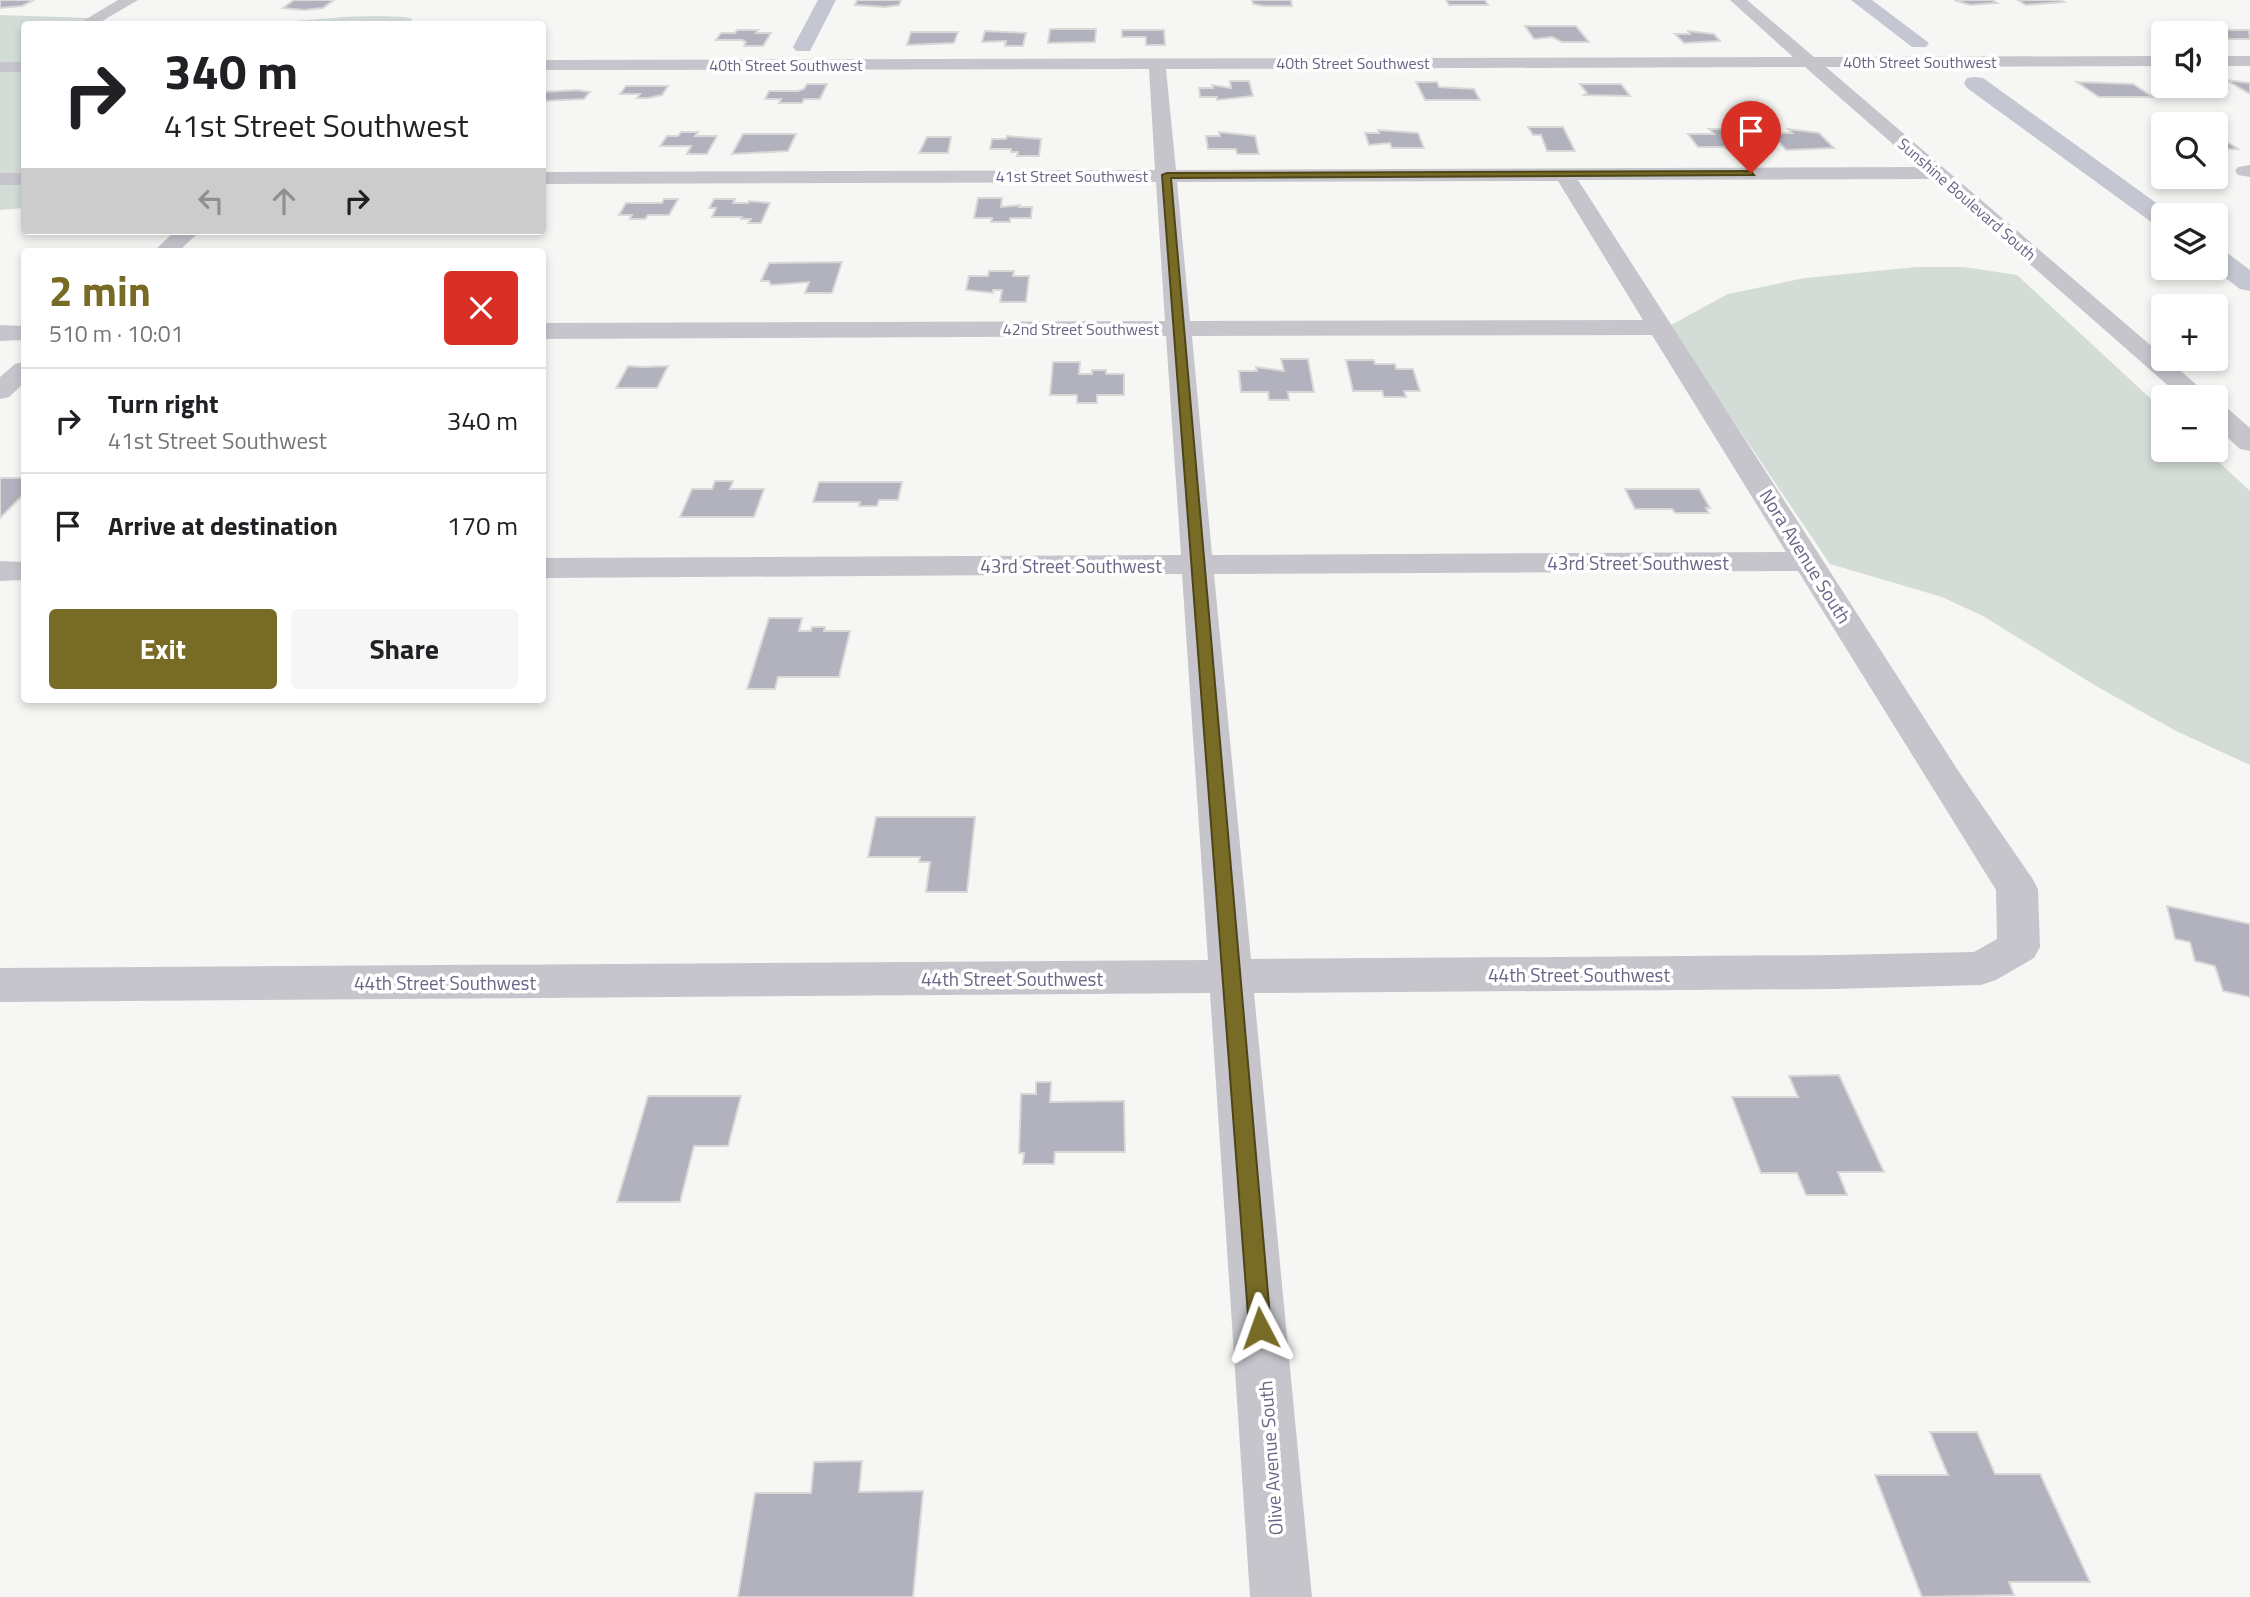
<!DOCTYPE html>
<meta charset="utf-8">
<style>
body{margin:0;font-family:"Titillium Web",sans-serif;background:#f6f6f6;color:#202124;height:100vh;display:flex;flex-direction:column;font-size:26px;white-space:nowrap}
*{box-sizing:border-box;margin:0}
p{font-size:23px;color:#757577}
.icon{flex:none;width:38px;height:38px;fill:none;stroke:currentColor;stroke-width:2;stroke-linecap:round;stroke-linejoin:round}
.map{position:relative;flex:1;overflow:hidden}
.sheet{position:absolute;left:21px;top:248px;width:525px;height:455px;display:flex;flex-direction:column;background:#fff;border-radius:7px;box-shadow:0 4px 10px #0003}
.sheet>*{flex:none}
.hud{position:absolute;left:21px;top:21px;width:525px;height:214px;border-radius:7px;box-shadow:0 4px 10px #0003;background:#fff;color:#202124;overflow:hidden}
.fabs{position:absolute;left:2151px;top:21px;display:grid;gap:14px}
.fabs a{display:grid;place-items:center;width:77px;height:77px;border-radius:7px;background:#fff;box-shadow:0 4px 10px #0003;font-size:35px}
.pin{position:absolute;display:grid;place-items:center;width:60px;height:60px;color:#fff;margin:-72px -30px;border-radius:50% 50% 50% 0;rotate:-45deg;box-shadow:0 0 7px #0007}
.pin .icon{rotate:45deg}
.me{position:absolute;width:77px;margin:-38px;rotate:356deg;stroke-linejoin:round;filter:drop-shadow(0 0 5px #0008)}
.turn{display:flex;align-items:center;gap:24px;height:147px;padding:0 28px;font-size:32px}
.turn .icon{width:91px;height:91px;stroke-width:2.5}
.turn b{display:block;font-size:49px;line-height:60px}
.lanes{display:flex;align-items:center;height:66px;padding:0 28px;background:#0003;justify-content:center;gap:35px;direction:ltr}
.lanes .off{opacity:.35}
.round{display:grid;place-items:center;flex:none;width:74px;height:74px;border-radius:7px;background:#f6f6f6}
.overview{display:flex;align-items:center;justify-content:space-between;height:119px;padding:0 28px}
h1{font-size:42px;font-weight:700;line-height:52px;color:#786b26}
.button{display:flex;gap:14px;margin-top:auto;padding:14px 28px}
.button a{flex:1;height:80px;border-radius:7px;background:#786b26;color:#fff;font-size:28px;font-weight:700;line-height:80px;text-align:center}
.button a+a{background:#f6f6f6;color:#202124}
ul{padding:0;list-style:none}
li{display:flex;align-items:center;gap:21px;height:105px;padding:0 28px;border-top:2px solid #e0e0e0}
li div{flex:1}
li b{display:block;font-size:26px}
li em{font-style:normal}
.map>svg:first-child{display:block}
</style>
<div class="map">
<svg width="2250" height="1597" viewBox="0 0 2250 1597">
<rect width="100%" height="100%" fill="#f6f7f4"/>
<path fill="#d3dcd6" d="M 0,15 L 91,18 L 117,23 C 172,23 229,26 283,22 C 326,19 368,13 411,18 L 413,24 L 24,24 L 24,208 L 0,210 Z
M 1917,267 L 1964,267 L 2017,275 L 2163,410 L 2163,450 L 2206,450 L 2250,491 L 2250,765 L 2176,731 L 2096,686 L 1983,616 L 1942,597 L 1830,564 L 1669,326 L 1728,294 L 1805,278 Z"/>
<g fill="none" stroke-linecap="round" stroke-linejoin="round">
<path fill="#c4c6d1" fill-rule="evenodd" d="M 818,0 L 836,0 L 810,51 L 796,51 L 793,47 Z
M 1851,0 L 1872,0 L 1929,43 L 1926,47 L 1912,47 Z
M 1975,77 L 1983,78 L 2173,215 L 2163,215 L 2163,227 L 2154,224 L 1967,88 L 1964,83 L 1967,78 Z
M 2216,250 L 2226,252 L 2250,270 L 2250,291 L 2240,289 L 2212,268 L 2216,268 Z"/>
</g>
<path fill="#b2b2be" stroke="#d8d9d7" stroke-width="2" d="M 0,0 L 34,0 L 22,6 L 0,8 Z
M 294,0 L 334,0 L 323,8 L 304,10 L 283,8 Z
M 857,0 L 901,0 L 899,5 L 885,7 L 855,5 Z
M 1252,0 L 1291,0 L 1292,6 L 1264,6 L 1253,4 Z
M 1446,0 L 1485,0 L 1488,5 L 1449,5 Z
M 1954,0 L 1992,0 L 1997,3 L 1970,5 Z
M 2018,0 L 2060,0 L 2064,2 L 2026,5 Z
M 1525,26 L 1576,26 L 1589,42 L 1562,42 L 1552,37 L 1534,39 Z
M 1050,29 L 1096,29 L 1095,42 L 1048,43 Z
M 737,30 L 758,30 L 756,33 L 771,33 L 763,46 L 744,46 L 746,42 L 742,40 L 716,40 L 721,33 L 735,33 Z
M 1122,30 L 1164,30 L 1165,45 L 1146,45 L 1146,37 L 1122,37 Z
M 2215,30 L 2249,30 L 2250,39 L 2221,39 L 2216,33 L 2208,32 L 2218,32 Z
M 985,31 L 1026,33 L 1023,46 L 1005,46 L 1006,41 L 982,42 Z
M 1688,31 L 1714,34 L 1720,41 L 1684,43 L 1675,34 L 1690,34 Z
M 911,32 L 958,32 L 954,43 L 907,45 Z
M 2226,80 L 2250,83 L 2250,94 Z
M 1230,81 L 1249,81 L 1253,96 L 1217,100 L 1217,97 L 1200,97 L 1199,88 L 1213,88 L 1212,85 L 1231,88 Z
M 1416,82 L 1437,82 L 1439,87 L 1474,89 L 1480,100 L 1425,100 Z
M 2077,82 L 2133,84 L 2153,97 L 2099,97 Z
M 807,84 L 827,84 L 820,99 L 804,99 L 802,103 L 779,103 L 781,99 L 765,99 L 769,91 L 798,91 L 804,89 Z
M 1580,84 L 1621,84 L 1630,96 L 1584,95 L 1587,93 Z
M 626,86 L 668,86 L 662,95 L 648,98 L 637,98 L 640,94 L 620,94 Z
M 578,90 L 590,92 L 584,99 L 542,101 L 544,92 Z
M 1528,127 L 1563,127 L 1575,151 L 1547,151 L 1541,135 L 1533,135 Z
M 1709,129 L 1733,129 L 1759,153 L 1737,153 L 1724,147 L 1698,147 L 1688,134 L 1714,134 Z
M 1788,129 L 1819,133 L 1834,148 L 1786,150 L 1771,133 L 1792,133 Z
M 1378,130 L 1418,133 L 1424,148 L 1392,148 L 1390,143 L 1369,145 L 1365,133 L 1379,133 Z
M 681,132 L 698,132 L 695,136 L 717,136 L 707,154 L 687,154 L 691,146 L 660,146 L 667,136 L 678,136 Z
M 1219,132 L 1255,136 L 1259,154 L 1237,154 L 1236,149 L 1208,149 L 1206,136 L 1220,136 Z
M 743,134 L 796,134 L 788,151 L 732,154 Z
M 2216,135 L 2238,149 L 2216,149 Z
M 1007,136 L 1041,139 L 1039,156 L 1017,156 L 1018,152 L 1011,152 L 1011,149 L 990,149 L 992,139 L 1006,139 Z
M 927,137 L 951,137 L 948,153 L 919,153 Z
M 978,198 L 1002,198 L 1001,207 L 1020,205 L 1019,207 L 1032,207 L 1031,218 L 1010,218 L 1010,222 L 991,222 L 992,218 L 974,218 Z
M 664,199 L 678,199 L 669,215 L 648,215 L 645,219 L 630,219 L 632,215 L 619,215 L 626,203 L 662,203 Z
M 714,199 L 735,199 L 733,203 L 748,203 L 749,201 L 770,203 L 761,223 L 748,223 L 751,219 L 741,219 L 742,217 L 712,217 L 716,208 L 709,208 Z
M 842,262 L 832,293 L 805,293 L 809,282 L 771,285 L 769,281 L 761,281 L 769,263 Z
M 989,271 L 1014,271 L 1013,276 L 1029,276 L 1026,302 L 1000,302 L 1002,290 L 993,290 L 993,293 L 966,290 L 969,276 L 988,276 Z
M 1281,359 L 1308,359 L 1314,392 L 1288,392 L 1289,400 L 1269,400 L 1268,392 L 1241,392 L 1239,371 L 1257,371 L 1256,367 L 1284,371 Z
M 1346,360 L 1374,360 L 1375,364 L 1395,364 L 1396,369 L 1413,369 L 1420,391 L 1404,391 L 1406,397 L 1384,397 L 1382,391 L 1353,391 Z
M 1053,362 L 1080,362 L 1079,374 L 1092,374 L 1092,370 L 1106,370 L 1106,374 L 1124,374 L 1124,395 L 1097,395 L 1097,403 L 1077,403 L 1077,395 L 1050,395 Z
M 628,366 L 643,367 L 668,366 L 657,388 L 616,388 Z
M 0,478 L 24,478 L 24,494 L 0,518 Z
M 715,481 L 733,481 L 730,489 L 764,489 L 754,517 L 680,517 L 692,489 L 712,489 Z
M 819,482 L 902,482 L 898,500 L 879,500 L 877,506 L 859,506 L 860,502 L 813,502 Z
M 1625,489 L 1699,489 L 1710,508 L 1706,508 L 1709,513 L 1675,513 L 1672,509 L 1635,509 Z
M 769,618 L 802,618 L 799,631 L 811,631 L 812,627 L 825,627 L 824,631 L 850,631 L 839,677 L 778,677 L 775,689 L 747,689 Z
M 876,817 L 975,817 L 967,892 L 926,892 L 930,862 L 919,862 L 920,857 L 868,857 Z
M 2167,906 L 2250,924 L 2250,997 L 2223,991 L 2215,966 L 2195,961 L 2190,942 L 2175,939 Z
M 1839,1075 L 1884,1172 L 1838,1172 L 1847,1195 L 1806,1195 L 1797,1173 L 1761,1173 L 1732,1097 L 1798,1097 L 1789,1076 Z
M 1036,1082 L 1051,1082 L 1050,1102 L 1124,1101 L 1125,1152 L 1055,1152 L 1054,1164 L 1023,1164 L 1024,1153 L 1019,1153 L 1021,1094 L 1036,1094 Z
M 648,1096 L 741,1096 L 728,1146 L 694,1146 L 680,1202 L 617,1202 Z
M 1930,1432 L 1977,1432 L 1995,1474 L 2040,1474 L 2090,1582 L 2009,1582 L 2014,1595 L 1922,1597 L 1875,1475 L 1948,1475 Z
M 862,1461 L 859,1492 L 923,1491 L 913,1597 L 738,1597 L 755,1493 L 811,1493 L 814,1462 Z"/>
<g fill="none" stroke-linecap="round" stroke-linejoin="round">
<path fill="#c6c5cc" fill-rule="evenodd" d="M 118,0 L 138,0 L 97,24 L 78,24 Z
M 1730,0 L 1747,0 L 1814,57 L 2163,56 L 2163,66 L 1826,67 L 2211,397 L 2181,397 L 1933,179 L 1578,180 L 1959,772 L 2032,878 L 2038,889 L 2040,947 L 2034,958 L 1996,980 L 1981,985 L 1834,989 L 1254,993 L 1312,1597 L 1250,1597 L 1210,993 L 0,1002 L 0,968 L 1208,960 L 1182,574 L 542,578 L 542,558 L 1181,555 L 1166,336 L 542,339 L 542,323 L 1165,321 L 1156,182 L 542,184 L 542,172 L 1155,170 L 1149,69 L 542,70 L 542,60 L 1793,57 ZM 1805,67 L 1919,167 L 1176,170 L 1166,69 ZM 1558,181 L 1643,320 L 1190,321 L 1177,182 ZM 1652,335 L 1786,552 L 1212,555 L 1192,336 ZM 1798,571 L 1996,890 L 1997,939 L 1974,952 L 1834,955 L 1251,959 L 1214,574 Z
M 2216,56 L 2250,56 L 2250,66 L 2216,66 Z
M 0,62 L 24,62 L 24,72 L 0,72 Z
M 2250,165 L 2250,177 L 2238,175 L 2235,171 L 2238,167 Z
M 0,173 L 24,173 L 24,185 L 0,185 Z
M 175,231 L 200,231 L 178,252 L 153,252 Z
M 0,325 L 24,326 L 24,340 L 0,341 Z
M 24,362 L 24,383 L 9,397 L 0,399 L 0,377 L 15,364 Z
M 2216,405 L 2226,407 L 2250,428 L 2250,451 L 2240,449 L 2216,427 Z
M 0,561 L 24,562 L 24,580 L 0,581 Z"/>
</g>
<path fill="#786b26" stroke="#4e4619" stroke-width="2" d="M 1751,171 L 1754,175 L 1171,178 L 1271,1328 L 1268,1335 L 1260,1338 L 1252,1335 L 1249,1328 L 1162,175 L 1167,173 Z"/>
<g text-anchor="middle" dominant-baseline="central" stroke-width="7" stroke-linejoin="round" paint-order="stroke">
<g font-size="16" fill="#686686" stroke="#fff">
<text x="1920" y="62">40th Street Southwest</text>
<text x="1353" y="63">40th Street Southwest</text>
<text x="786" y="65">40th Street Southwest</text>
<text x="1072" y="176">41st Street Southwest</text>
<text transform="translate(1967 199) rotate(41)">Sunshine Boulevard South</text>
<text x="1081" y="329">42nd Street Southwest</text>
</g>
<g font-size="19" fill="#686686" stroke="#fff">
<text transform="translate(1806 556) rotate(58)">Nora Avenue South</text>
<text x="1638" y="562">43rd Street Southwest</text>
<text x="1071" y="565">43rd Street Southwest</text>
<text x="1579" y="974">44th Street Southwest</text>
<text x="1012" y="978">44th Street Southwest</text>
<text x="445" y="982">44th Street Southwest</text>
<text transform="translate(1270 1458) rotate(-94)">Olive Avenue South</text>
</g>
</g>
</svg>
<div class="fabs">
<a><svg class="icon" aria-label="sound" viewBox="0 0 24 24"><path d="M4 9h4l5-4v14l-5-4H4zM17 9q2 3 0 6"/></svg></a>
<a><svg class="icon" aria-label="search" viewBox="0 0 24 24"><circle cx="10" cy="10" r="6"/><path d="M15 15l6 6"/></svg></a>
<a><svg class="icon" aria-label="layers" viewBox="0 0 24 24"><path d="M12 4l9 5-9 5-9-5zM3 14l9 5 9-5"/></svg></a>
<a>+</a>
<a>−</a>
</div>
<div class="pin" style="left:1751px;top:173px;background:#d93025"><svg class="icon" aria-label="arrive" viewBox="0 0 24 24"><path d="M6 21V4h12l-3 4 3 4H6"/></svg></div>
<svg class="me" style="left:1260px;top:1328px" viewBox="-20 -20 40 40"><path d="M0-17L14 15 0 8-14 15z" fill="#786b26" stroke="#fff" stroke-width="4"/></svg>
<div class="hud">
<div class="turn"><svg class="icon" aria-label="right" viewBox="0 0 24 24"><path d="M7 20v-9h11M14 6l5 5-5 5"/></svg><div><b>340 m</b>41st Street Southwest</div></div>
<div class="lanes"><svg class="icon off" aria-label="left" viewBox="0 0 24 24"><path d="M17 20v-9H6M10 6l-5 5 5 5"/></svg><svg class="icon off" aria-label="ahead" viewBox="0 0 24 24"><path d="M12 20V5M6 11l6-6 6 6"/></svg><svg class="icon" aria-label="right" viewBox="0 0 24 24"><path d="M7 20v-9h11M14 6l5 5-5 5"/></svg></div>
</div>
<section class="sheet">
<div class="overview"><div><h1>2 min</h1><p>510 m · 10:01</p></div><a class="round" style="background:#d93025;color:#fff"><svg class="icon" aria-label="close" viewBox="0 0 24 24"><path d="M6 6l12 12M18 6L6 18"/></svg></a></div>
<ul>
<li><svg class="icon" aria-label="right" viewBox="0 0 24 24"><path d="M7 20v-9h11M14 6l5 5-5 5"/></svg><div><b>Turn right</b><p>41st Street Southwest</p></div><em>340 m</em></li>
<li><svg class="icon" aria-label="arrive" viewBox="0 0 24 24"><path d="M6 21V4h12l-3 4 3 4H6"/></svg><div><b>Arrive at destination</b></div><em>170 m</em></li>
</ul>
<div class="button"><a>Exit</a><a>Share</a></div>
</section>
</div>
